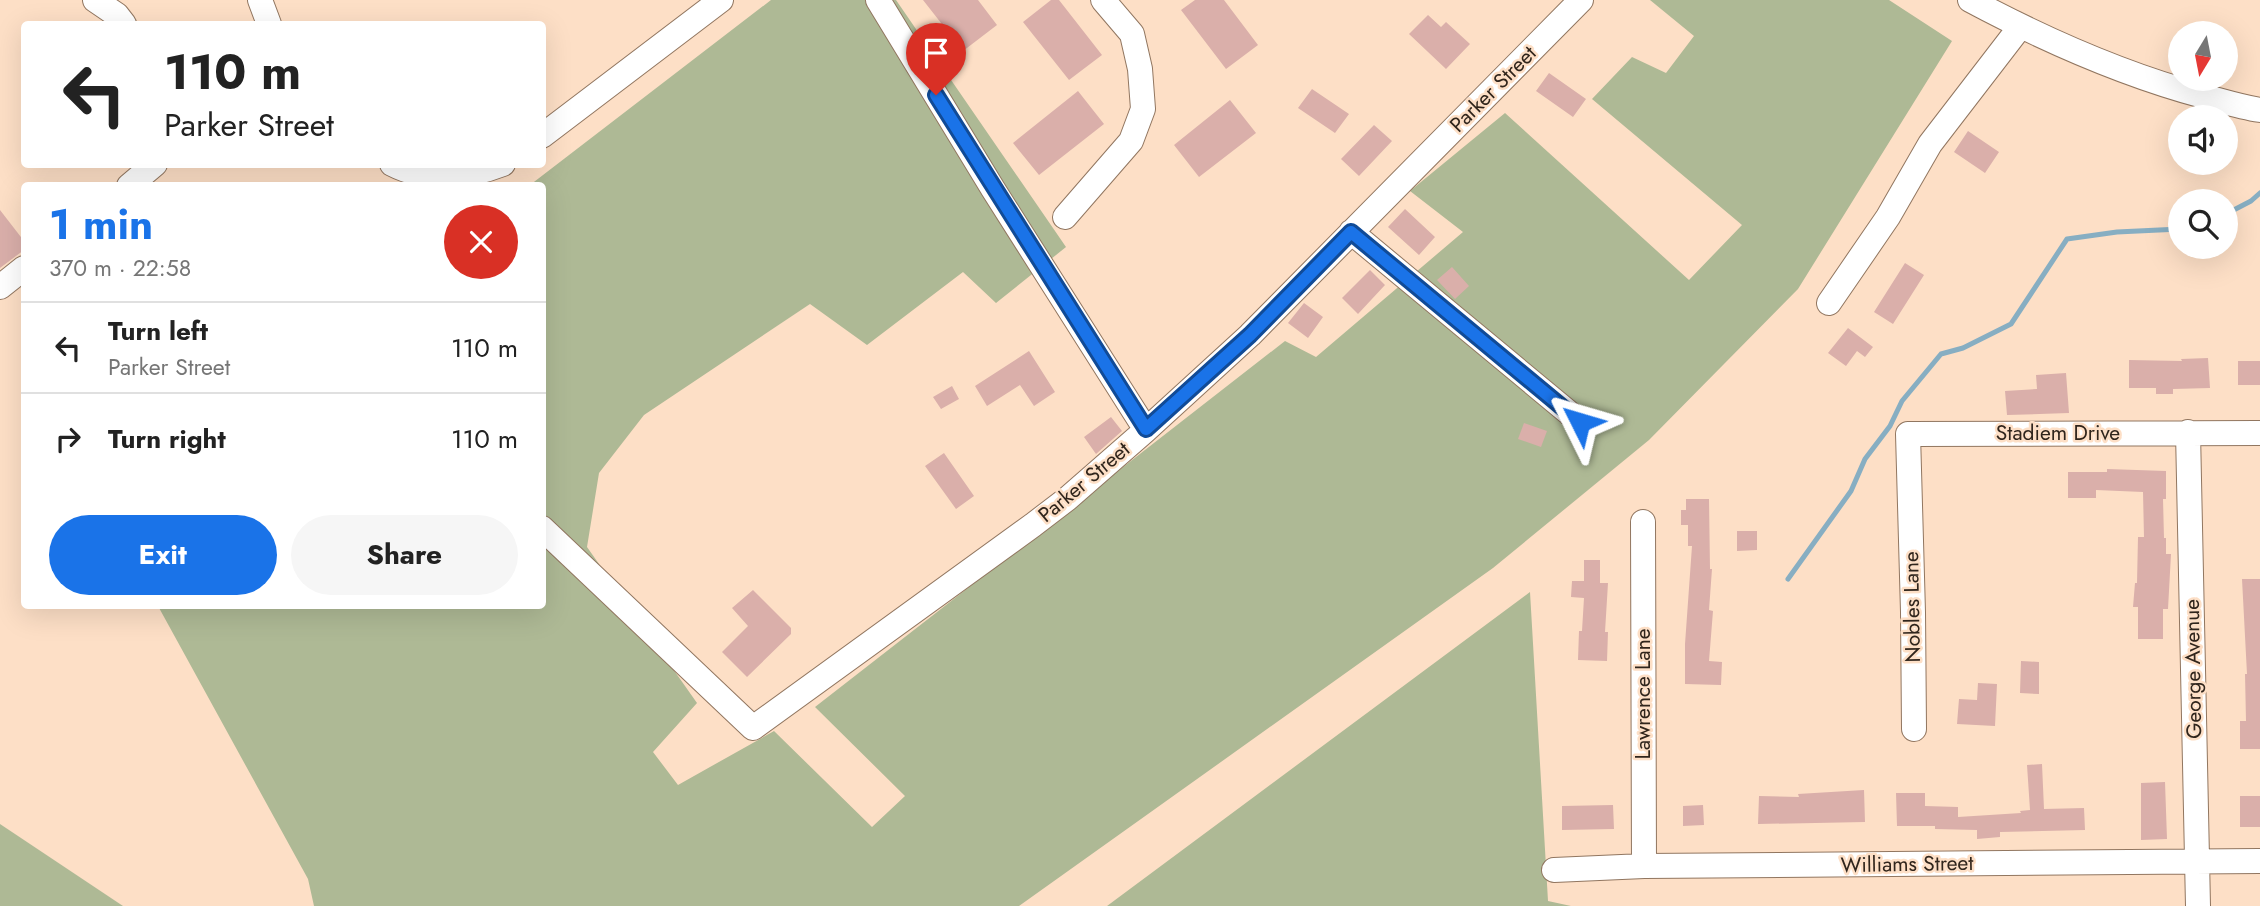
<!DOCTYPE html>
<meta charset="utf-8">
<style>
body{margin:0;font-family:Jost,sans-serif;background:#f6f6f6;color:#222;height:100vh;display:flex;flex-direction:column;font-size:26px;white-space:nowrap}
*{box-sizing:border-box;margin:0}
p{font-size:23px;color:#767676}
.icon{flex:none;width:38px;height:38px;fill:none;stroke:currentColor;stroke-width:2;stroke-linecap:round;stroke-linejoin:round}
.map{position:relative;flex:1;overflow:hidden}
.drawer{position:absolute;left:21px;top:182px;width:525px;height:427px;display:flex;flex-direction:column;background:#fff;border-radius:7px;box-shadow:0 7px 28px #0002}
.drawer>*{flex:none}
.banner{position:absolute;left:21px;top:21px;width:525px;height:147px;border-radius:7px;box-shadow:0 7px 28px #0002;background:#fff;color:#222;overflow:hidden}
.needle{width:46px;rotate:190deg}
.fabs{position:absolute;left:2168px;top:21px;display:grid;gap:14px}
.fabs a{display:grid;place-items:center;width:70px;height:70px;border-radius:50%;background:#fff;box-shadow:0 7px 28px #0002;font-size:35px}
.pin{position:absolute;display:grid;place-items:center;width:60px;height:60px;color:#fff;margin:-72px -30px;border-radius:50% 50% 50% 0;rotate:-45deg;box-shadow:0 0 7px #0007}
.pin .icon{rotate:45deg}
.me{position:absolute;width:77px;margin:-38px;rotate:310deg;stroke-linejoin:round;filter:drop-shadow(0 0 5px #0008)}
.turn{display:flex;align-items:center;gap:24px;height:147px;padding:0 28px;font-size:32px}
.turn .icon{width:91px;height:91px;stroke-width:2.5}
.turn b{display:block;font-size:49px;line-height:60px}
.round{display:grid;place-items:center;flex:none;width:74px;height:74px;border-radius:37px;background:#f6f6f6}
.head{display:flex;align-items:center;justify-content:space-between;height:119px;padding:0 28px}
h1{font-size:42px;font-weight:700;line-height:52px;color:#1a73e8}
.primary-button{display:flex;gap:14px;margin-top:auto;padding:14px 28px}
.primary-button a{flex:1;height:80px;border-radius:42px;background:#1a73e8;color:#fff;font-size:28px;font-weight:700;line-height:80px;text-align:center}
.primary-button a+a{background:#f6f6f6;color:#222}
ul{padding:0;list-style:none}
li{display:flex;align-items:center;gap:21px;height:91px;padding:0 28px;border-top:2px solid #e0e0e0}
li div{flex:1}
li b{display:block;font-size:26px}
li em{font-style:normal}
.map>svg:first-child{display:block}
</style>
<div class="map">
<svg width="2260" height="906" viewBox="0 0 2260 906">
<rect width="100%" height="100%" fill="#fddfc6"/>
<path fill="#aeb995" d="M 771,0 L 896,0 L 1066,247 L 996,303 L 963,272 L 867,345 L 810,304 L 644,415 L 599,473 L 587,547 L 697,703 L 653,752 L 678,785 L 774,731 L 872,827 L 905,796 L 815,707 L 1285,341 L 1316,357 L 1463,232 L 1410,191 L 1505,113 L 1689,280 L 1742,225 L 1592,99 L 1632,57 L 1666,73 L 1694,36 L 1650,0 L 1889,0 L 1952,41 L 1798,289 L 1649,440 L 1493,568 L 1019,906 L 314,906 L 308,879 L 158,606 L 542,606 L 542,186 L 530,185 Z
M 1530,592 L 1548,901 L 1571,906 L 1107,906 Z
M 0,824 L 123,906 L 0,906 Z"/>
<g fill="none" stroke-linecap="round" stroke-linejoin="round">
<path stroke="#87aec2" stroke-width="5" d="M 2226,214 L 2251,201 L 2260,193
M 1788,579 L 1851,491 L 1865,459 L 1890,426 L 1902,401 L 1941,354 L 1963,348 L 2011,324 L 2067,239 L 2117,232 L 2180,229"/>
</g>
<path fill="#daafaa" d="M 923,0 L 978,0 L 997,25 L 963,51 Z
M 1051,0 L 1059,0 L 1102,55 L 1069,80 L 1023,22 Z
M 1195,0 L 1224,0 L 1258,45 L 1226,69 L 1181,10 Z
M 1428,15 L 1441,27 L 1446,22 L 1470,44 L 1446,69 L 1409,34 Z
M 1549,73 L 1586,99 L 1573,117 L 1536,91 Z
M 1312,89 L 1349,114 L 1335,133 L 1298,108 Z
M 1078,91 L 1104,124 L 1039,175 L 1013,143 Z
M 1230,100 L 1256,133 L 1199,177 L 1174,145 Z
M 1374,125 L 1392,141 L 1359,176 L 1341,159 Z
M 1968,131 L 1999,152 L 1985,173 L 1954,152 Z
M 1405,209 L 1435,237 L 1419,255 L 1388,227 Z
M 0,210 L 24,241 L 24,250 L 0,268 Z
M 1905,263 L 1924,275 L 1893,324 L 1874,312 Z
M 1452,267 L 1469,286 L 1455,299 L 1437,280 Z
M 1370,270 L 1385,285 L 1358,314 L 1342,298 Z
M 1304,303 L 1323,317 L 1308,338 L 1288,323 Z
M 1848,328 L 1873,347 L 1865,357 L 1857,351 L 1846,366 L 1828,353 Z
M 1029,351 L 1055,392 L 1034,406 L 1020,385 L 987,406 L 975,386 Z
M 2208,358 L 2210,388 L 2173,389 L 2173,394 L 2156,394 L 2156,388 L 2129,388 L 2129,360 L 2182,361 L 2181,359 Z
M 2238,361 L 2260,361 L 2260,385 L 2238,385 Z
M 2066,373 L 2069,413 L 2007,415 L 2005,391 L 2037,389 L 2036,375 Z
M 952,386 L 959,399 L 941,409 L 933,397 Z
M 1111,417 L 1122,431 L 1096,454 L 1084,437 Z
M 1524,423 L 1547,431 L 1541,447 L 1518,439 Z
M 944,453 L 974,496 L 956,509 L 925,466 Z
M 2107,469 L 2166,471 L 2166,499 L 2163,499 L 2164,538 L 2166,538 L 2166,554 L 2171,554 L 2168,609 L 2163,609 L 2163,639 L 2138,639 L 2138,607 L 2133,607 L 2135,583 L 2137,583 L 2138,537 L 2144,537 L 2143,492 L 2096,490 L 2096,498 L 2068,498 L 2068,472 L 2107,472 Z
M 1686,499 L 1709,499 L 1710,569 L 1712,569 L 1709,610 L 1713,611 L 1709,661 L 1722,662 L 1721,685 L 1685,684 L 1685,644 L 1692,546 L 1688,546 L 1688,525 L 1681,525 L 1681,510 L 1686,510 Z
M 1737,531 L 1757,531 L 1757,550 L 1737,551 Z
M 1584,560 L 1600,560 L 1600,583 L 1608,583 L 1605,632 L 1608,632 L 1607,661 L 1578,660 L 1579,631 L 1582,631 L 1584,598 L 1571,597 L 1572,581 L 1584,581 Z
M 2242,579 L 2260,579 L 2260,749 L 2240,749 L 2240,721 L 2246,721 L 2245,674 L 2247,674 Z
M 753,590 L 791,628 L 791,634 L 747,677 L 722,652 L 748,626 L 732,608 Z
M 2021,661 L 2039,662 L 2039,694 L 2020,693 Z
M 1978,683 L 1997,684 L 1995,726 L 1957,724 L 1959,699 L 1977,700 Z
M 2042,764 L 2044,809 L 2084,808 L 2085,830 L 2000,832 L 2000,837 L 1977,839 L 1977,830 L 1935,829 L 1935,826 L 1897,826 L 1896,793 L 1925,793 L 1925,806 L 1958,807 L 1958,817 L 2021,813 L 2020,811 L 2030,810 L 2027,765 Z
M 2165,782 L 2167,839 L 2141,840 L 2141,783 Z
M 1864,790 L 1865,822 L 1758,824 L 1759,796 L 1799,797 L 1798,794 Z
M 2240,796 L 2260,796 L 2260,827 L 2240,827 Z
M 1613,805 L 1614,829 L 1562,830 L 1562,806 Z
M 1703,805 L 1704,825 L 1683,826 L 1683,806 Z"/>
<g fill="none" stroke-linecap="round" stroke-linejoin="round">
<g stroke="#917660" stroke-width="26">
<path id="minor" d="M 95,0 L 117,15 L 124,24
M 260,0 L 269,24
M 878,0 L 993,189 L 1146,430
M 1970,0 C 2045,40 2121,74 2203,96 C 2222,101 2241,107 2260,110
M 542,136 L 721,0
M 392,164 C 427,182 467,178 503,164
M 129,186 L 155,164
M 1065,217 L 1131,141 L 1143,109 L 1140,69 L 1132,34 L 1103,0
M 1351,232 L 1580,422
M 0,287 L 24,268
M 1829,303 L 1888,217 L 1930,144 L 2020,27
M 2188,432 L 2198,906
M 1643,522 L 1644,866
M 542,528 L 753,728 L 1033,525 L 1067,499 L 1146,430 L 1250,335 L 1581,0
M 1914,729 L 1913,612 L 1908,434 L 2260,433
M 1554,870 L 1644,866 L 2260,861"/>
</g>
<use href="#minor" stroke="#fff" stroke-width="24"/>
</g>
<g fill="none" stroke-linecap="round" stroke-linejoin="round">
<g stroke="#114b97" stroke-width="18">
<path id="route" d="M 936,95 L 1146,429 L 1250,335 L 1351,232 L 1580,422"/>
</g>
<use href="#route" stroke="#1a73e8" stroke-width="12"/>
</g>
<g text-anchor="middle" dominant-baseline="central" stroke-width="5" stroke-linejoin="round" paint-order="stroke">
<g font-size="21" fill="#30251c" stroke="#fddfc6">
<text transform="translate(1493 89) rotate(-45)">Parker Street</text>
<text x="2058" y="433">Stadiem Drive</text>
<text transform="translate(1084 482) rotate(-40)">Parker Street</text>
<text transform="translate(1912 607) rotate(-91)">Nobles Lane</text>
<text transform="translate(2193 669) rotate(-91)">George Avenue</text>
<text transform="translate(1643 694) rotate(-90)">Lawrence Lane</text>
<text transform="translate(1907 864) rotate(-1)">Williams Street</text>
</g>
</g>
</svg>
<div class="fabs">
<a><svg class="needle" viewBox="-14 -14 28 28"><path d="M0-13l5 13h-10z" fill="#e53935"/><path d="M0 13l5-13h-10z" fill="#767676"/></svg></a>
<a><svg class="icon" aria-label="sound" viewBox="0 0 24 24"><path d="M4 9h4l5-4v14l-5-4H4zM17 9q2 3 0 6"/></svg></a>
<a><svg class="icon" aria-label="search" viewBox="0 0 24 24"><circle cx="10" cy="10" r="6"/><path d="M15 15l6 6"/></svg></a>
</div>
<div class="pin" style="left:936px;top:95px;background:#d93025"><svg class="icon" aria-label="arrive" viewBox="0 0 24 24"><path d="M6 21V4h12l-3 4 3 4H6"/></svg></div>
<svg class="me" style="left:1580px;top:422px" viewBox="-20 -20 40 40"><path d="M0-17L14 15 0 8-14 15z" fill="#1a73e8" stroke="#fff" stroke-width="4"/></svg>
<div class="banner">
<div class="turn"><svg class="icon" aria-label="left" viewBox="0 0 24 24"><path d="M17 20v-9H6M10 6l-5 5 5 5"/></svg><div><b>110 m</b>Parker Street</div></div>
</div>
<section class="drawer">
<div class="head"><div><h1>1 min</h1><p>370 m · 22:58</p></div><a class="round" style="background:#d93025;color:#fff"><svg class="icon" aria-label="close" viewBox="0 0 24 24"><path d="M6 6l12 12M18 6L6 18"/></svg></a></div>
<ul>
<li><svg class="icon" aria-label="left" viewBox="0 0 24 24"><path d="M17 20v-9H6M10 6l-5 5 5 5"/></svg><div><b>Turn left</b><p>Parker Street</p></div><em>110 m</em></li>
<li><svg class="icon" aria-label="right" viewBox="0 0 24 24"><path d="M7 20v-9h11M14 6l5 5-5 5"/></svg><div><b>Turn right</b></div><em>110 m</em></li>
</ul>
<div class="primary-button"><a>Exit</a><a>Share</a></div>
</section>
</div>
